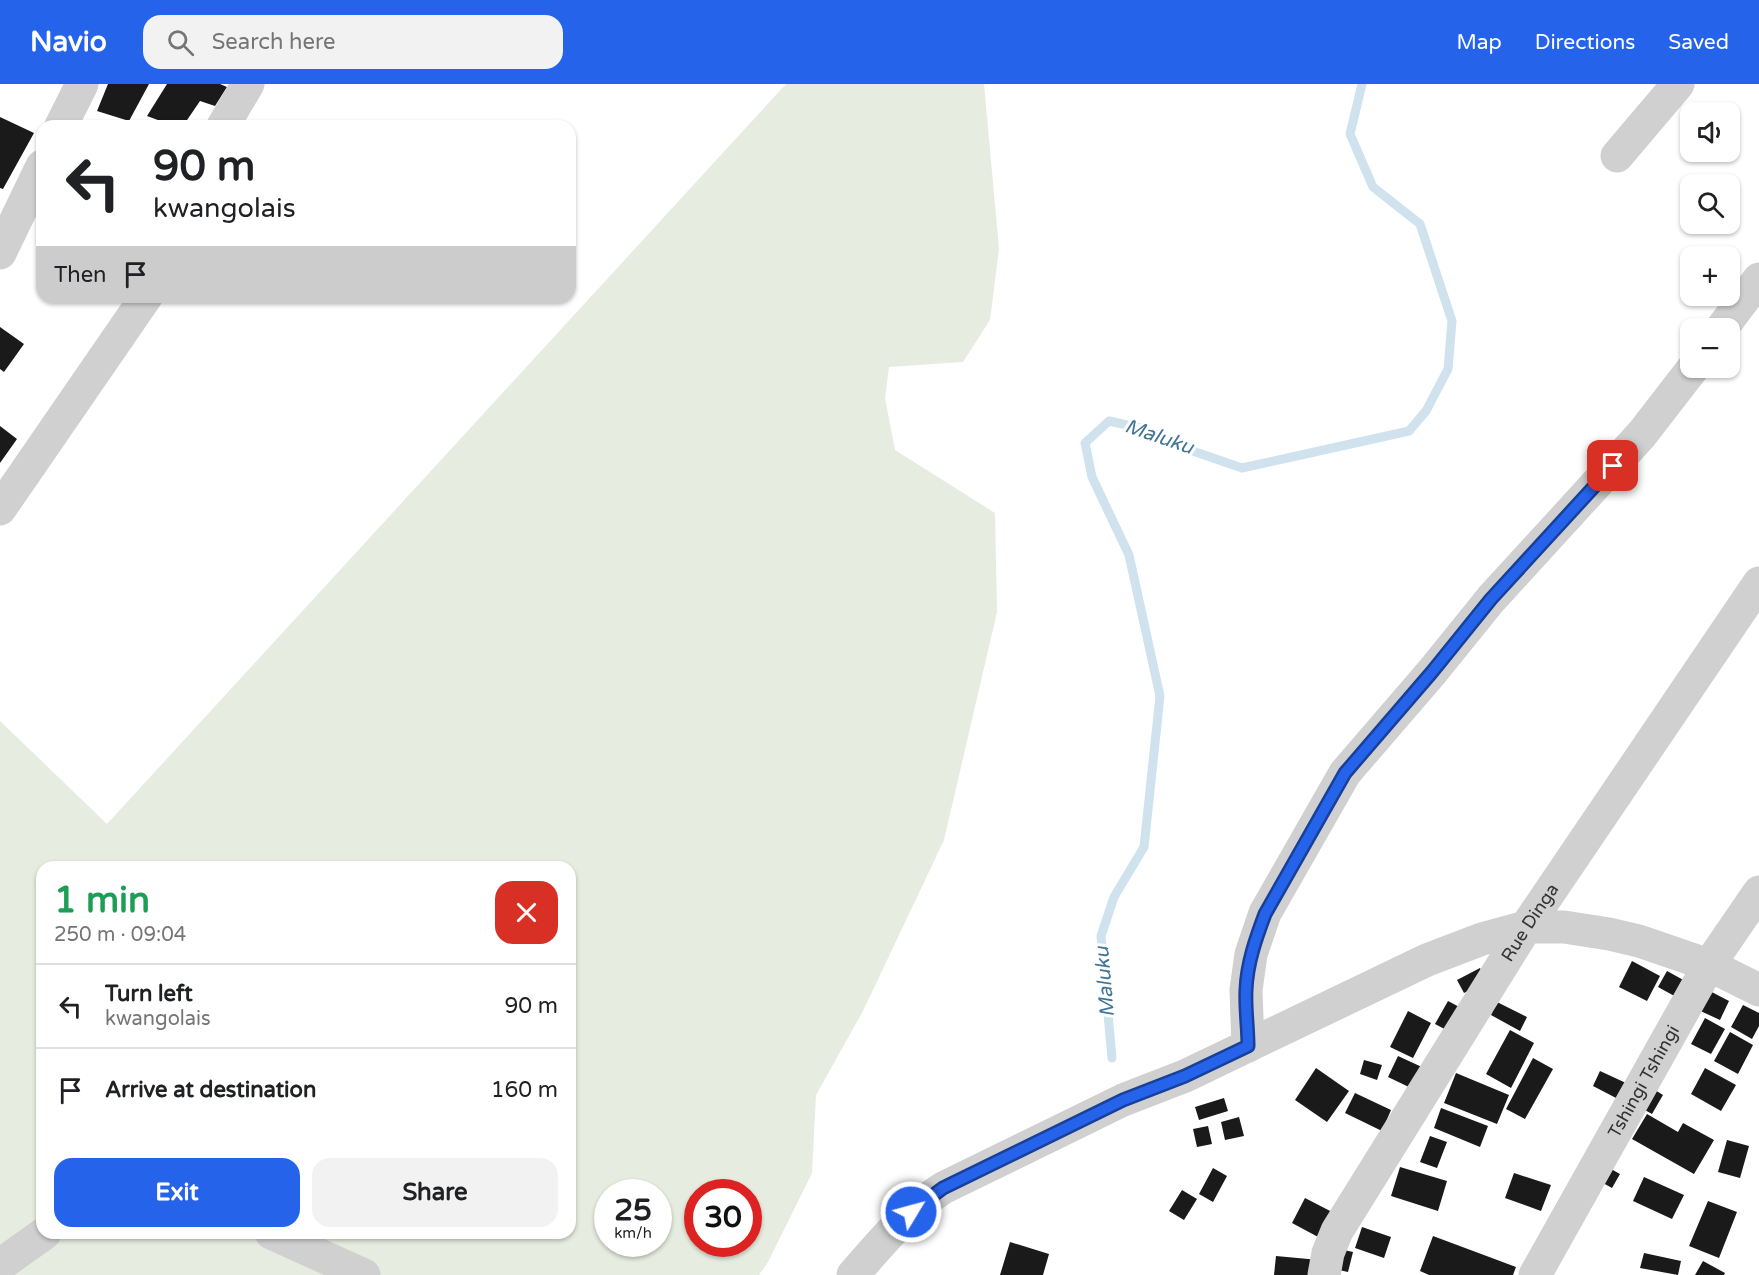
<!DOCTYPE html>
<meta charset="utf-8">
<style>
body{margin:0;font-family:"Varela Round",sans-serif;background:#f2f2f2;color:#202124;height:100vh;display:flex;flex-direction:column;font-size:22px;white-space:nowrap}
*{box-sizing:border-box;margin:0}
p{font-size:20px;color:#757577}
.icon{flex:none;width:33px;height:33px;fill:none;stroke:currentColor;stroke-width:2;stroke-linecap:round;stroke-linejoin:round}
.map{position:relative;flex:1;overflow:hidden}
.side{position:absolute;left:36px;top:777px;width:540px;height:378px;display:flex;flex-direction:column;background:#fff;border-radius:18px;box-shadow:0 2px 4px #0004}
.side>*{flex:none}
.banner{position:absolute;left:36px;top:36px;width:540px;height:183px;border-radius:18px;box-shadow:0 2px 4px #0004;background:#fff;color:#202124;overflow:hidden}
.controls{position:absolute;left:1680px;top:18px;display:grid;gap:12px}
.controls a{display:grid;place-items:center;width:60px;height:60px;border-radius:12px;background:#fff;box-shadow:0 2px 4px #0004;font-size:30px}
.speed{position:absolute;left:594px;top:1095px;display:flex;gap:12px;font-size:30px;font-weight:700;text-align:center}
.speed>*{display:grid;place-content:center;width:78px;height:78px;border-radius:50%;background:#fff;box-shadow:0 2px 4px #0004;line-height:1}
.speed small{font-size:15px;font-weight:400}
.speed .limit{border:9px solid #d22;background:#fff;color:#111}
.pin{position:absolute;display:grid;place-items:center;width:51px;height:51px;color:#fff;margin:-26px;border-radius:12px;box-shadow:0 3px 9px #0006}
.me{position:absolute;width:66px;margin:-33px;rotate:53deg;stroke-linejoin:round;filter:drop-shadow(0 0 4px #0008)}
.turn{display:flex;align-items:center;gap:21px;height:126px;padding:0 18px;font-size:27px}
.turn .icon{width:78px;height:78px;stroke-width:2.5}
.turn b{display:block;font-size:42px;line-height:51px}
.then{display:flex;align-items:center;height:57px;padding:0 18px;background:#0003;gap:12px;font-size:22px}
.round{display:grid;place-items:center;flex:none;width:63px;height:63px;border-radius:18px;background:#f2f2f2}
.headline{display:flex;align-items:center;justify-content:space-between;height:102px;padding:0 18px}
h1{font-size:36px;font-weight:700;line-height:45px;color:#1e9e55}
.primary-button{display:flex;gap:12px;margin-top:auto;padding:12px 18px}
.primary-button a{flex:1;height:69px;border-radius:18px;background:#2563eb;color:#fff;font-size:24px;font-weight:700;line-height:69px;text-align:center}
.primary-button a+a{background:#f2f2f2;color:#202124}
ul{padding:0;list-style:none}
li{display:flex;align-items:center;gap:18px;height:84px;padding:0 18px;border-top:2px solid #e0e0e0}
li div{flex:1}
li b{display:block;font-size:22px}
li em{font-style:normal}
header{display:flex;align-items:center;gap:36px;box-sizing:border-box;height:84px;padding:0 30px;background:#2563eb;color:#fff}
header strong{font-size:28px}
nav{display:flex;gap:33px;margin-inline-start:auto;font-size:21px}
.search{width:420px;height:54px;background:#f2f2f2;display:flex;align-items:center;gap:15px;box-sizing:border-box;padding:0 21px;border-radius:18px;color:#757577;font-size:22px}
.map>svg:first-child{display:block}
</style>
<header>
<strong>Navio</strong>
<div class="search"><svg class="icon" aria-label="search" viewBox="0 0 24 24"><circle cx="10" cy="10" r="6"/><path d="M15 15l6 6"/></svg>Search here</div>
<nav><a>Map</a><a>Directions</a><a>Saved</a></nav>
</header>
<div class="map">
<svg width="1759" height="1191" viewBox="0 0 1759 1191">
<rect width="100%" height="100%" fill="#fff"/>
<path fill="#e6ecdf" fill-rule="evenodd" d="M 786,0 L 984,0 L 999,165 L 990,236 L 963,278 L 889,283 L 885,314 L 895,366 L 995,429 L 997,528 L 944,756 L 863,927 L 816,1011 L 812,1089 L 768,1178 L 759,1191 L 0,1191 L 0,637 L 107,740 ZM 42,783 L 570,783 L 570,1149 L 42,1149 ZM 608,1108 L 658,1108 L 658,1160 L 608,1160 ZM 698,1108 L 748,1108 L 748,1160 L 698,1160 Z"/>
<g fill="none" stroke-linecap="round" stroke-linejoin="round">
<path stroke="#cfe2ee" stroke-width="9" d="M 1112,974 L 1101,852 L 1114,813 L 1144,763 L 1160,612 L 1129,471 L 1092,393 L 1085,359 L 1109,337 L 1145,345 L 1184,364 L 1242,384 L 1409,347 L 1426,327 L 1448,285 L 1452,237 L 1420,140 L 1373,103 L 1350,50 L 1362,0"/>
</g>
<path fill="#1a1a1a" d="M 108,0 L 149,0 L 129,37 L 97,27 Z
M 167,0 L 220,0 L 227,3 L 215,22 L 200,17 L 183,42 L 174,42 L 147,32 Z
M 0,33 L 34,49 L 3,105 L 0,104 Z
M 0,243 L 24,260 L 4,288 L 0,285 Z
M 0,342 L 17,355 L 0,379 Z
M 1632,877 L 1660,892 L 1647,917 L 1619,903 Z
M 1480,884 L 1487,897 L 1464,909 L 1457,896 Z
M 1667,887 L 1687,898 L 1678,914 L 1658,903 Z
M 1704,904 L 1729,917 L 1720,936 L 1694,924 Z
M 1448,917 L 1465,926 L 1452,949 L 1435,940 Z
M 1497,918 L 1527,933 L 1520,947 L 1491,931 Z
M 1743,921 L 1759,929 L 1759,942 L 1752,955 L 1731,943 Z
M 1408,927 L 1431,939 L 1413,974 L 1390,963 Z
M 1705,934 L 1725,945 L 1711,970 L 1691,960 Z
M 1510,946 L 1534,959 L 1511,1004 L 1486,990 Z
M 1730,948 L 1753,961 L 1738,990 L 1714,977 Z
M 1398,972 L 1424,984 L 1413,1005 L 1388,993 Z
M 1533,974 L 1553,985 L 1525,1035 L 1506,1025 Z
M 1364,976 L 1382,981 L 1377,996 L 1360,990 Z
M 1316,984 L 1349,1007 L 1327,1038 L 1295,1016 Z
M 1705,984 L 1736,1001 L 1721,1027 L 1691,1010 Z
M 1600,987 L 1626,999 L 1618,1015 L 1593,1002 Z
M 1456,989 L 1509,1011 L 1497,1040 L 1444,1019 Z
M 1647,1001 L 1663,1011 L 1652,1030 L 1636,1021 Z
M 1355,1009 L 1391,1026 L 1382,1047 L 1345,1029 Z
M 1224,1014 L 1228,1027 L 1199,1036 L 1195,1023 Z
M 1441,1024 L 1488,1042 L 1480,1063 L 1434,1044 Z
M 1647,1030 L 1678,1048 L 1683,1039 L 1714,1056 L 1694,1090 L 1632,1055 Z
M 1239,1033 L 1244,1052 L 1225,1056 L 1221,1038 Z
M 1208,1042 L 1212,1060 L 1197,1063 L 1193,1045 Z
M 1430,1052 L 1447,1058 L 1437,1084 L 1420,1078 Z
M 1727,1056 L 1749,1062 L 1740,1094 L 1718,1088 Z
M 1602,1080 L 1620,1090 L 1612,1104 L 1594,1094 Z
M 1400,1083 L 1447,1097 L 1438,1127 L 1391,1112 Z
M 1213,1084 L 1227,1092 L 1213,1118 L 1199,1110 Z
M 1514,1089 L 1551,1101 L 1541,1127 L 1505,1114 Z
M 1644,1093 L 1684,1111 L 1672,1135 L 1633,1117 Z
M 1182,1106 L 1197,1115 L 1184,1136 L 1169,1127 Z
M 1305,1114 L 1334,1129 L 1320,1154 L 1292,1139 Z
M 1708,1117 L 1737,1128 L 1719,1174 L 1689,1162 Z
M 1362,1143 L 1391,1153 L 1384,1174 L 1355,1164 Z
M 1433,1152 L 1516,1183 L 1513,1191 L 1429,1191 L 1420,1187 Z
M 1010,1158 L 1049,1170 L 1043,1191 L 1000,1191 Z
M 1335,1164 L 1353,1168 L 1348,1188 L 1330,1184 Z
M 1644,1169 L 1681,1177 L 1678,1191 L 1640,1184 Z
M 1276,1172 L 1319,1176 L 1317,1191 L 1274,1191 Z
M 1703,1177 L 1725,1189 L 1724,1191 L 1695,1191 Z"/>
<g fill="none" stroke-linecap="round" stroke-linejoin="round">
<g stroke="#d0d0d0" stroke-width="33">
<path d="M 61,42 L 82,0"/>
<path d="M 223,42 L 248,0"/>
<path d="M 1617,72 L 1678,0"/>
<path d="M 0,169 L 42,82"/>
<path d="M 1722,244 L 1759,195"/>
<path d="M 0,425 L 146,213"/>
<path d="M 1248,962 L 1246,906 L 1251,870 L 1265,829 L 1345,689 L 1432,588 L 1491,515 L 1642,350 L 1693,284"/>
<path d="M 271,1149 L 364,1191"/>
<path d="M 0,1181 L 45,1149"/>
<path d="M 853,1191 C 882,1158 906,1128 943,1104 L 1123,1016 L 1185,992 L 1427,876 L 1482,855 L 1526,843 L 1564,843 L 1609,850 L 1639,857 L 1709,881 L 1759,906"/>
<path id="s1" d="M 1324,1191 L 1328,1169 L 1337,1147 L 1526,843 L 1759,499"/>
<path id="s2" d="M 1535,1191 L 1709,881 L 1759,808"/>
</g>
</g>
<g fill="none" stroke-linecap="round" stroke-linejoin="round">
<g stroke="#184099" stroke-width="15">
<path id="route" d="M 911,1128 L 943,1104 L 1123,1016 L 1185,992 L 1248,962 C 1248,943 1245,924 1246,906 C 1247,879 1256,854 1265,830 L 1345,689 L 1432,588 L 1491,515 L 1613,382"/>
</g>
<use href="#route" stroke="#2563eb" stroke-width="10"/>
</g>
<g text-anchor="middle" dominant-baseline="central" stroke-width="6" stroke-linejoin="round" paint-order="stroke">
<g font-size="18" fill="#333" stroke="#fff">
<text stroke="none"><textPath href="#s1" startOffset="410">Rue Dinga</textPath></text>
<text stroke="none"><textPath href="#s2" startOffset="222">Tshingi Tshingi</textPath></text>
</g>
<g font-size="20" font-style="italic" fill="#3f7597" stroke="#fff">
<text transform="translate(1159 353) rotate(19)">Maluku</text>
<text transform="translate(1105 898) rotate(-95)">Maluku</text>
</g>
</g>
</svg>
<div class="controls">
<a><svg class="icon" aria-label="sound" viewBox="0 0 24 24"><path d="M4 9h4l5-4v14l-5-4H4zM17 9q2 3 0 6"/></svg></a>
<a><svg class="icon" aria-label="search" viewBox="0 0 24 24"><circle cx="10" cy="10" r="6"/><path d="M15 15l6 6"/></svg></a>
<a>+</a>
<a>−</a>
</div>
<div class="speed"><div>25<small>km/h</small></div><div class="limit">30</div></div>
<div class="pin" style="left:1613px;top:382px;background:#d93025"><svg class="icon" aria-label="arrive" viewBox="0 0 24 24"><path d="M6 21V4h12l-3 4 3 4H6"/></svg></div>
<svg class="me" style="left:911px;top:1128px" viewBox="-20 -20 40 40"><circle r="17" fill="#2563eb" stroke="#fff" stroke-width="3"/><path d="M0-11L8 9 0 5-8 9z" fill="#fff"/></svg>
<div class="banner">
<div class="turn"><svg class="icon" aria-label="left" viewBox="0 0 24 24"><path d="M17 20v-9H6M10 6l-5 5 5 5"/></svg><div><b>90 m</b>kwangolais</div></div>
<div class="then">Then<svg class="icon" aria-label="arrive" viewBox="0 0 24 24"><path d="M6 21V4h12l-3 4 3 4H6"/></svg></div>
</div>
<section class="side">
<div class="headline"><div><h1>1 min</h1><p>250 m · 09:04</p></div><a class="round" style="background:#d93025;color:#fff"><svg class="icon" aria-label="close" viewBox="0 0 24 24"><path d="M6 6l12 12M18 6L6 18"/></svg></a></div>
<ul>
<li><svg class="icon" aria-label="left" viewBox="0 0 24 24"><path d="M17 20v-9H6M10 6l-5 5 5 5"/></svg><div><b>Turn left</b><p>kwangolais</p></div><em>90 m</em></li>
<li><svg class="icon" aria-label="arrive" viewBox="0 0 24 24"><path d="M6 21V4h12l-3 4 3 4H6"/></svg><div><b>Arrive at destination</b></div><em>160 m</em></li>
</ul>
<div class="primary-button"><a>Exit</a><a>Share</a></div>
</section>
</div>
